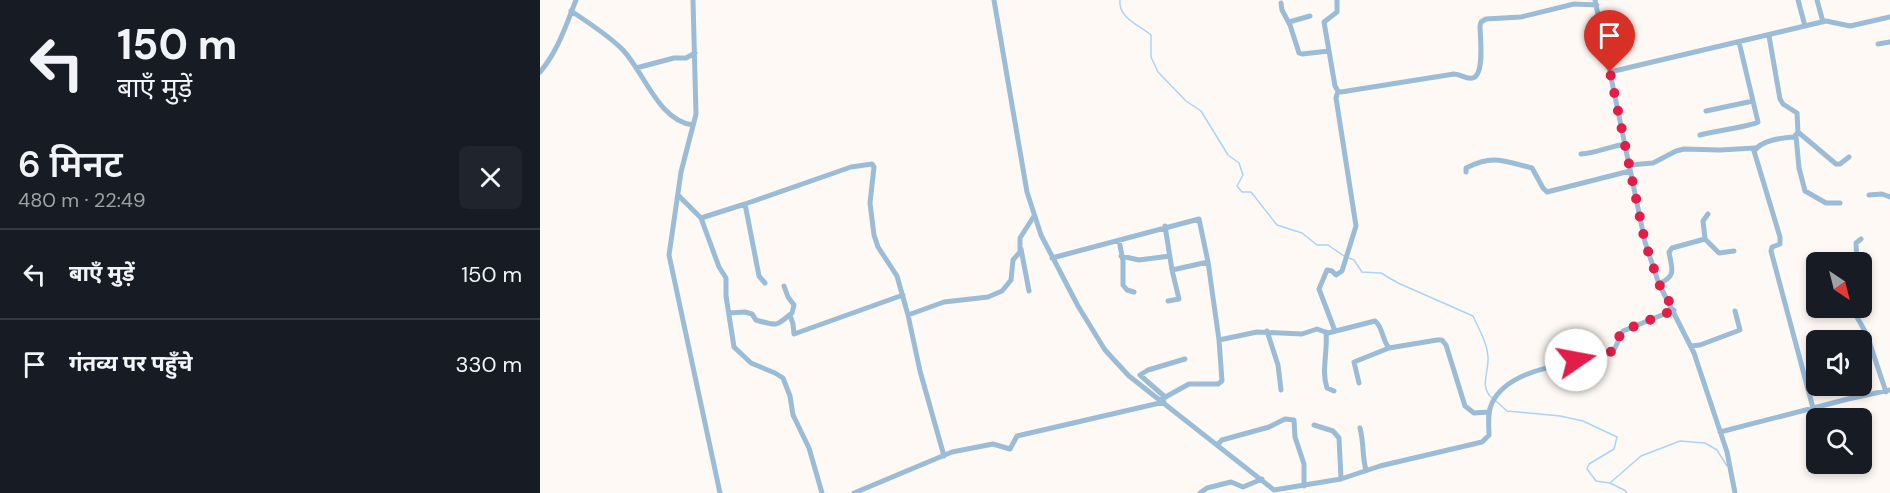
<!DOCTYPE html>
<html lang="hi">
<meta charset="utf-8">
<style>
body{margin:0;font-family:"DM Sans","Noto Sans Devanagari",sans-serif;background:#20242c;color:#f1f3f6;height:100vh;display:flex;flex-direction:column;font-size:22px;white-space:nowrap}
*{box-sizing:border-box;margin:0}
p{font-size:20px;color:#9ea1a6}
.icon{flex:none;width:33px;height:33px;fill:none;stroke:currentColor;stroke-width:2;stroke-linecap:round;stroke-linejoin:round}
.map{position:relative;flex:1;overflow:hidden}
.details{display:flex;flex-direction:column;background:#171b24;width:540px}
.details>*{flex:none}
.top-card{background:#171b24;color:#f1f3f6;overflow:hidden}
.needle{width:39px;rotate:145deg}
.controls{position:absolute;left:1266px;top:252px;display:grid;gap:12px}
.controls a{display:grid;place-items:center;width:66px;height:66px;border-radius:9px;background:#171b24;box-shadow:0 3px 9px #0003;font-size:30px}
.pin{position:absolute;display:grid;place-items:center;width:51px;height:51px;color:#fff;margin:-62px -26px;border-radius:50% 50% 50% 0;rotate:-45deg;box-shadow:0 0 6px #0007}
.pin .icon{rotate:45deg}
.me{position:absolute;width:66px;margin:-33px;rotate:78deg;stroke-linejoin:round;filter:drop-shadow(0 0 4px #0008)}
.turn{display:flex;align-items:center;gap:21px;height:126px;padding:0 18px;font-size:27px}
.turn .icon{width:78px;height:78px;stroke-width:2.5}
.turn b{display:block;font-size:42px;line-height:51px}
.round{display:grid;place-items:center;flex:none;width:63px;height:63px;border-radius:9px;background:#20242c}
.headline{display:flex;align-items:center;justify-content:space-between;height:102px;padding:0 18px}
h1{font-size:36px;font-weight:600;line-height:45px}
ul{padding:0;list-style:none}
li{display:flex;align-items:center;gap:18px;height:90px;padding:0 18px;border-top:2px solid #363941}
li div{flex:1}
li b{display:block;font-size:22px}
li em{font-style:normal}
main{display:flex;flex:1;min-height:0}
.map>svg:first-child{display:block}
</style>
<main>
<section class="details">
<div class="top-card">
<div class="turn"><svg class="icon" aria-label="left" viewBox="0 0 24 24"><path d="M17 20v-9H6M10 6l-5 5 5 5"/></svg><div><b>150 m</b>बाएँ मुड़ें</div></div>
</div>
<div class="headline"><div><h1>6 मिनट</h1><p>480 m · 22:49</p></div><a class="round"><svg class="icon" aria-label="close" viewBox="0 0 24 24"><path d="M6 6l12 12M18 6L6 18"/></svg></a></div>
<ul>
<li><svg class="icon" aria-label="left" viewBox="0 0 24 24"><path d="M17 20v-9H6M10 6l-5 5 5 5"/></svg><div><b>बाएँ मुड़ें</b></div><em>150 m</em></li>
<li><svg class="icon" aria-label="arrive" viewBox="0 0 24 24"><path d="M6 21V4h12l-3 4 3 4H6"/></svg><div><b>गंतव्य पर पहुँचे</b></div><em>330 m</em></li>
</ul>
</section>
<div class="map">
<svg width="1350" height="493" viewBox="0 0 1350 493">
<rect width="100%" height="100%" fill="#fff9f5"/>
<g fill="none" stroke-linecap="round" stroke-linejoin="round">
<path stroke="#a6d5f9" stroke-width="1.5" d="M 580,0 C 578,18 599,25 611,35 L 611,57 L 618,72 L 646,101 L 661,111 L 688,155 L 699,163 L 703,175 L 697,186 L 702,192 L 711,192 L 737,225 L 762,233 L 777,245 L 788,245 L 804,256
M 809,258 L 814,260 L 822,272 L 841,273 L 858,283 L 933,316 C 939,329 947,343 948,357 C 949,373 939,386 952,398
M 956,401 L 967,411 L 1020,416 L 1043,421 L 1077,437 L 1074,449 L 1049,464 L 1047,469 L 1056,481 L 1070,483 L 1086,491 L 1086,493
M 1071,482 L 1101,456 L 1140,441 L 1165,443 L 1177,450 L 1187,466"/>
<path stroke="#9abcd6" stroke-width="5" d="M 153,0 L 156,114 L 141,172 L 129,255 L 180,493
M 454,0 L 487,192 L 501,235 L 538,306 L 565,350 L 589,376 L 734,490 L 801,479 L 840,466 L 942,442 L 949,435 C 949,424 947,413 952,403 C 970,365 1037,365 1070,352 L 1075,348 L 1083,331 L 1134,310
M 1055,0 L 1105,242 L 1119,284 L 1154,353 L 1187,452 L 1195,493
M 1258,0 L 1265,26
M 1277,0 L 1283,22
M 741,3 L 742,10 L 750,25 L 759,53 L 762,54 L 789,51 L 795,86 L 798,91 L 801,92 L 914,74 C 920,74 927,80 933,78 C 945,74 940,36 940,26 L 941,22 L 946,19 L 981,17 L 1034,4 L 1057,5
M 31,11 C 49,23 68,35 83,50 C 105,74 119,121 153,125
M 749,22 L 770,16
M 1229,36 L 1240,99 L 1243,104 L 1257,113 L 1258,132 L 1254,137 C 1241,138 1222,140 1214,151 L 1240,237 L 1240,244 L 1232,247 L 1231,251 L 1273,408
M 1338,44 L 1350,42
M 789,51 L 784,22 L 797,12 L 797,0
M 96,68 L 134,58 L 146,58 L 155,53
M 0,72 C 18,51 26,25 36,0
M 1070,72 L 1286,21 L 1310,26 L 1350,17
M 1166,111 L 1213,101
M 1258,132 L 1296,164 L 1300,164 L 1309,157
M 1160,135 C 1170,132 1213,126 1218,122 L 1199,42
M 1256,136 L 1259,168 L 1265,191 L 1286,203 L 1300,203
M 1041,154 C 1057,153 1070,146 1086,144
M 1089,165 L 1113,163 L 1136,151 L 1144,149 L 1180,150 L 1215,148
M 926,172 L 926,168 C 953,154 964,161 992,168 L 1003,188 L 1007,192 L 1090,171
M 138,195 L 161,218 L 179,267 L 186,278 L 186,296 L 194,347 L 211,363 L 235,373 L 243,378 L 250,396 L 253,415 L 269,448 L 282,493
M 1329,195 L 1342,194 L 1350,197
M 205,204 L 311,167 L 332,164 L 334,167 L 330,203 L 334,235 L 338,247 L 357,276 L 368,315
M 161,218 L 205,204 L 219,276 L 225,283
M 625,226 L 632,270 L 668,262
M 1165,239 L 1163,221 L 1168,214
M 579,240 L 583,261 L 583,285 L 587,290 L 594,292
M 481,249 L 489,291
M 581,256 L 599,260 L 630,256
M 512,258 L 659,219 L 668,262 L 679,340
M 1317,262 L 1316,243 L 1321,239
M 1322,277 L 1325,288 L 1322,292
M 1119,284 C 1137,275 1132,270 1129,252 L 1132,248 L 1165,239 L 1179,253 L 1194,251
M 628,301 L 639,299 L 632,270
M 1312,308 L 1327,335 L 1346,392
M 189,313 L 205,312 L 212,314 L 216,320 C 238,326 235,327 252,313 L 254,305 L 248,297 L 244,286
M 250,315 L 253,324 L 254,334 L 363,295
M 727,331 L 738,365 L 741,390
M 795,331 L 779,289 L 787,270 L 792,271 L 796,275 L 802,271 L 816,226 L 796,98 L 798,91
M 786,332 C 788,352 781,371 787,388 L 794,391
M 1151,346 L 1160,345 L 1200,330 L 1195,311
M 819,383 L 814,362 L 849,348
M 625,397 L 600,375 L 608,370 L 645,359
M 620,400 L 649,384 L 678,384 L 682,381 L 679,340 L 717,332 L 762,334 L 777,329 L 788,333 L 835,321 C 843,327 842,340 849,348 L 897,340 L 902,340 L 906,345 L 925,406 L 934,413 L 949,412
M 774,425 L 793,431 L 799,438 L 801,479
M 820,428 C 824,443 822,456 826,470
M 1180,432 L 1308,399 L 1350,390
M 678,444 L 682,440 L 729,427 L 745,419 L 754,420 L 755,437 L 764,464 L 764,486
M 404,456 L 380,371 L 368,315 L 404,302 L 448,297 L 462,291 L 471,280 L 473,260 L 480,252 L 480,238 L 494,216
M 314,493 L 412,452 L 453,444 L 470,449 L 477,436 L 624,402
M 660,493 L 667,488 L 691,482 L 703,487 L 722,479"/>
</g>
<g fill="none" stroke-linecap="round" stroke-linejoin="round">
<path stroke="#e11d48" stroke-width="10" stroke-dasharray="0 18" d="M 1036,360 C 1047,358 1068,357 1074,349 C 1078,343 1078,336 1083,331 L 1134,310 L 1119,284 L 1105,242 L 1070,72"/>
</g>
</svg>
<div class="controls">
<a><svg class="needle" viewBox="-14 -14 28 28"><path d="M0-13l5 13h-10z" fill="#e53935"/><path d="M0 13l5-13h-10z" fill="#9ea1a6"/></svg></a>
<a><svg class="icon" aria-label="sound" viewBox="0 0 24 24"><path d="M4 9h4l5-4v14l-5-4H4zM17 9q2 3 0 6"/></svg></a>
<a><svg class="icon" aria-label="search" viewBox="0 0 24 24"><circle cx="10" cy="10" r="6"/><path d="M15 15l6 6"/></svg></a>
</div>
<div class="pin" style="left:1070px;top:72px;background:#d93025"><svg class="icon" aria-label="arrive" viewBox="0 0 24 24"><path d="M6 21V4h12l-3 4 3 4H6"/></svg></div>
<svg class="me" style="left:1036px;top:360px" viewBox="-20 -20 40 40"><circle r="19" fill="#fff"/><path d="M0-13L10 11 0 6-10 11z" fill="#e11d48"/></svg>
</div>
</main>
